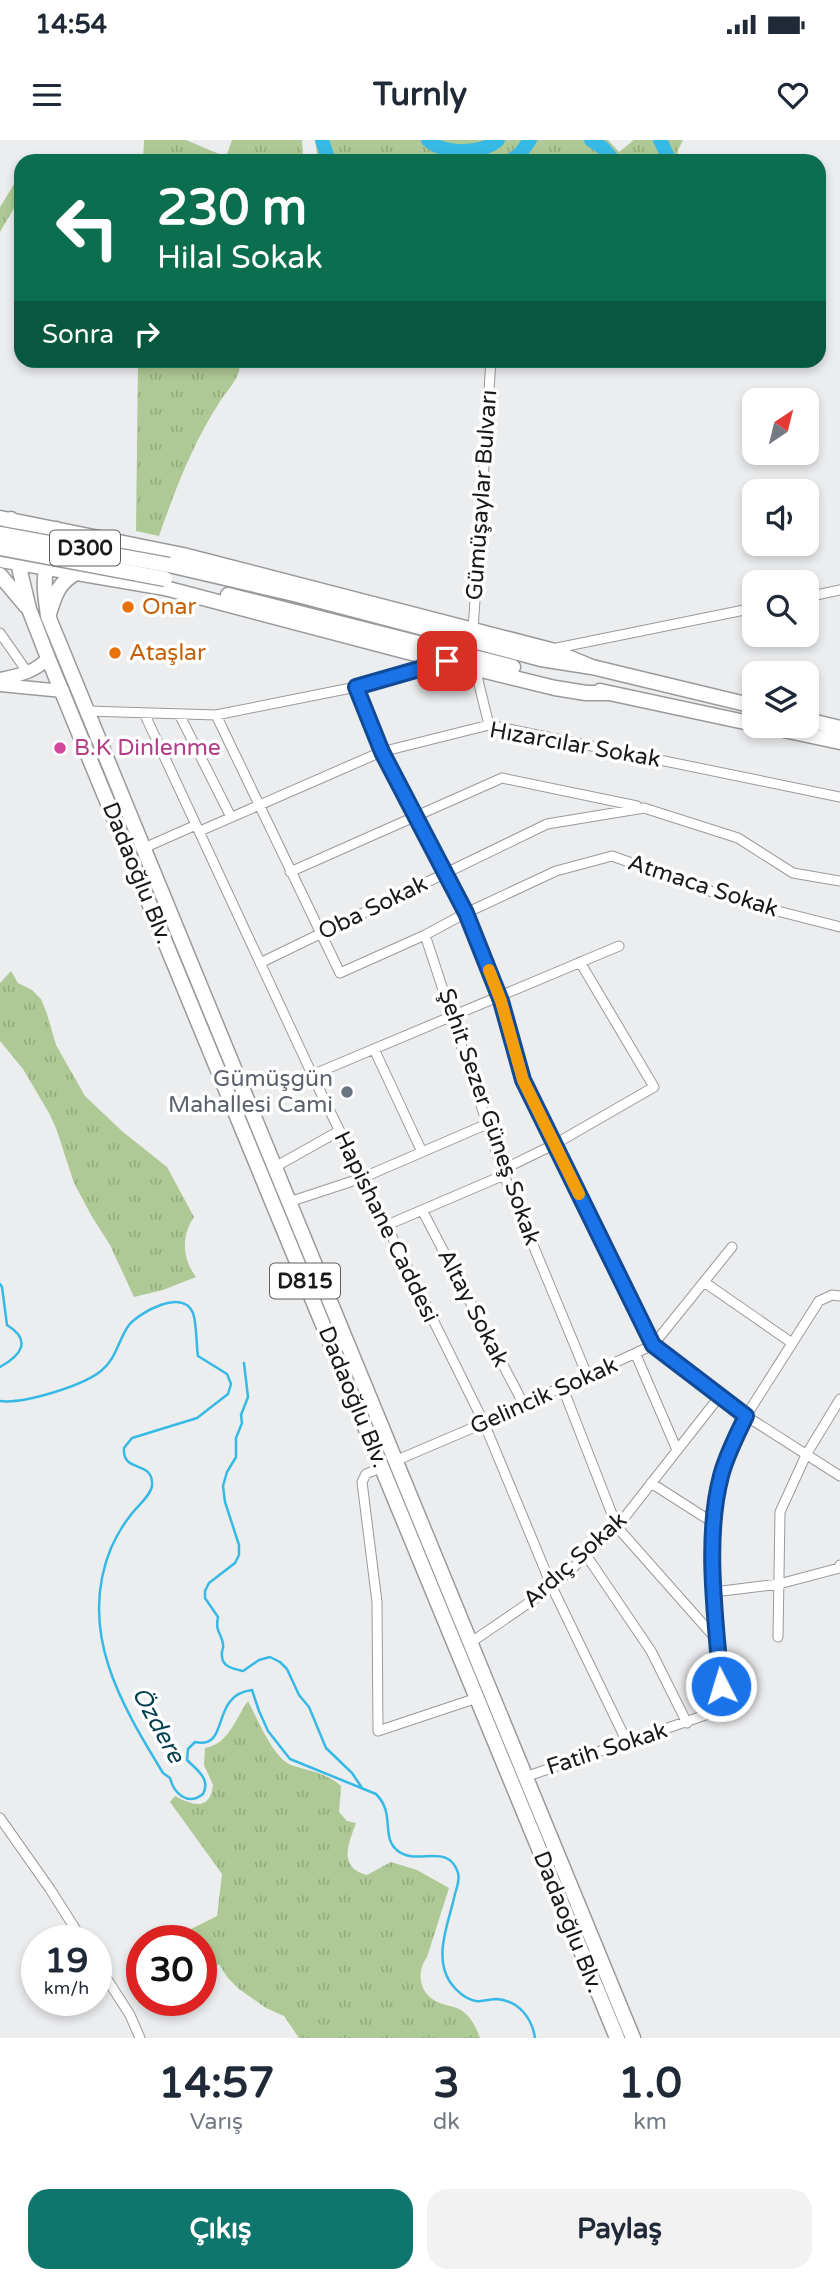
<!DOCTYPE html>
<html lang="tr">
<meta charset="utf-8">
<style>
body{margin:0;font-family:"Varela Round",sans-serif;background:#f2f2f3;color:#1f2937;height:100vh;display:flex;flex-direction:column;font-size:26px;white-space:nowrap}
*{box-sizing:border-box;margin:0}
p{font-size:23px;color:#747a83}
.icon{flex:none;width:38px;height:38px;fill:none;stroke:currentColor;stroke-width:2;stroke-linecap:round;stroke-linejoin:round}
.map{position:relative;height:1898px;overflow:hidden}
.drawer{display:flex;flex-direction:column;background:#fff;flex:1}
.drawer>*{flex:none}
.banner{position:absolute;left:14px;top:14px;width:812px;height:214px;border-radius:21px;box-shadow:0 4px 10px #0003;background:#0b6e4f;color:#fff;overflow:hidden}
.needle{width:46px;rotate:35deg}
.fabs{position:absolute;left:742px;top:248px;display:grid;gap:14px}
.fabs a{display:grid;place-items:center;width:77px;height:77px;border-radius:14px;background:#fff;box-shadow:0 4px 10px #0003;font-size:35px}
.speed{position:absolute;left:21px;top:1785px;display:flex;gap:14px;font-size:35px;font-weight:700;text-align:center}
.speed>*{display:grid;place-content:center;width:91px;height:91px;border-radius:50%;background:#fff;box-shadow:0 4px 10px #0003;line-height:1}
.speed small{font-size:18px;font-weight:400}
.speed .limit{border:10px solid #d22;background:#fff;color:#111}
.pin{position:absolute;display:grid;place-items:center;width:60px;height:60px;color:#fff;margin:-30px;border-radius:14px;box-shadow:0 4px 10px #0006}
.me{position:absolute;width:77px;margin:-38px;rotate:355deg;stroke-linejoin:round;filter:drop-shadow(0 0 5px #0008)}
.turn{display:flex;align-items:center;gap:24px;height:147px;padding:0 28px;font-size:32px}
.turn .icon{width:91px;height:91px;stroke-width:2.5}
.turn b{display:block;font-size:49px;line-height:60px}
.then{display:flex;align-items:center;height:66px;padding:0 28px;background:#0003;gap:14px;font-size:26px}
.eta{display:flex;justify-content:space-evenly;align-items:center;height:119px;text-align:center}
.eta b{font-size:42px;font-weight:700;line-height:49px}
.action{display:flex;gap:14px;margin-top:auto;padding:14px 28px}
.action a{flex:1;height:80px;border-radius:21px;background:#0f766e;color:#fff;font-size:28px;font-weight:700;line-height:80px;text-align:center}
.action a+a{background:#f2f2f3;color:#1f2937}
.status{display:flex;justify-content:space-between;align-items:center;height:49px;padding:0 35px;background:#fff;direction:ltr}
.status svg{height:19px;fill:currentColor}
header{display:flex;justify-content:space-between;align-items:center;height:91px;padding:0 28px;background:#fff;font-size:32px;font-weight:700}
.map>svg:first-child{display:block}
</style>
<div class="status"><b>14:54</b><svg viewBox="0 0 49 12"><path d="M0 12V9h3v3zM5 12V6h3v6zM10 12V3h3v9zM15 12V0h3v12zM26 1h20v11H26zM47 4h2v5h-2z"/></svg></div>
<header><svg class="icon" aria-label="menu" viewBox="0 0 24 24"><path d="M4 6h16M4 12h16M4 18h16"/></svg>Turnly<svg class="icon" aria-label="heart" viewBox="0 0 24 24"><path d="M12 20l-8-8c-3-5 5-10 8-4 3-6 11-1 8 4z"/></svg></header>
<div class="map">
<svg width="840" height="1898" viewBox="0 0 840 1898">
<defs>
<pattern id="grass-tufts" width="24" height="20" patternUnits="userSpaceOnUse" patternTransform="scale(1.75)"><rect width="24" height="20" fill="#aec995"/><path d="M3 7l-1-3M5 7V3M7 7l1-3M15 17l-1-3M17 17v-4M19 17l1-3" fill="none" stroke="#95ac80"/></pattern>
</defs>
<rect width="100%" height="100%" fill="#ecedef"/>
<path fill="url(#grass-tufts)" d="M 144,0 L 186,0 L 226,17 L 232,0 L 302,0 L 303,21 L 143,21 Z
M 315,0 L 608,0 L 619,12 L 634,0 L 683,0 L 677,12 L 682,21 L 318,21 Z
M 21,33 L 21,56 L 0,92 L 0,67 Z
M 138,221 L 240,221 C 241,238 228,249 219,263 C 193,303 175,350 159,396 L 136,391 Z
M 11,831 L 18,843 L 32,850 L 41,859 L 47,874 L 56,905 L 85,956 L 123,992 L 167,1027 L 194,1077 C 181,1096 182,1118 196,1137 L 163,1150 L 134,1157 L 110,1105 L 91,1075 L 74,1043 L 56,988 L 49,973 L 23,929 L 0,901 L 0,843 Z
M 248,1561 C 257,1578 273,1618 291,1625 C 308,1631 326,1632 341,1646 L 339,1672 L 347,1681 L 356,1683 C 349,1703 337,1727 367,1735 L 391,1722 L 417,1730 L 449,1748 L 427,1817 C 415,1833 420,1856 440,1863 C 447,1866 454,1866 461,1870 C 471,1877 476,1887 480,1898 L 299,1898 L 284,1876 L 266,1868 L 239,1849 L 227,1837 L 219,1824 L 201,1840 L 201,1801 L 174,1801 L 173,1798 L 217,1776 L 222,1734 L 170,1662 L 175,1656 C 192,1665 210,1672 213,1645 L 204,1625 L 205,1608 C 229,1604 235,1579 248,1561 Z"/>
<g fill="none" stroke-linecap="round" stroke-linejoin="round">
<path stroke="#37b9e5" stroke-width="2.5" d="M 0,1144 L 2,1147 L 7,1185 C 33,1201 20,1216 0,1227
M 244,1223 L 248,1257 L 241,1275 L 242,1283 L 236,1298 L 236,1317 L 227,1332 L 223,1346 L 225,1362 L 239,1405 L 239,1415 L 235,1423 L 209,1443 L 205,1451 L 205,1458 L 218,1477 C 215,1493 221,1491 223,1504 C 224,1511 221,1509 222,1516 C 222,1527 234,1529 243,1531 L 259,1520 L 270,1517 L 280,1522 L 287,1529 L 299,1555 L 309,1567 L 326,1608 L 352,1633 L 362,1648
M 0,1261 C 24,1264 82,1246 101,1231 C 117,1218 118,1200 129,1185 C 140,1172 183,1148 193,1173 C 197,1185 196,1203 198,1216 L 227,1234 L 231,1244 L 228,1254 L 197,1278 L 132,1298 L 124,1308 C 122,1334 154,1319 152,1346 C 150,1357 136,1367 130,1376 C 122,1386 116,1397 111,1408 C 77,1491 121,1564 163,1633 L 170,1638 C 174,1654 188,1666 203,1654 C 211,1639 197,1630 187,1620 L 188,1609 L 195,1602 C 231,1610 209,1555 252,1550 L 259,1571 L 268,1591 L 290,1619 L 376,1654 C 396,1674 380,1697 398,1711 C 417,1726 449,1702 458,1733 C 460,1740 457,1747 455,1754 C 449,1782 433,1816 450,1842 C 456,1851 466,1859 476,1861 C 483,1862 490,1859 497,1859 C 519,1861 532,1878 535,1898"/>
<path stroke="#37b9e5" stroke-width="14" d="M 322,0 L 329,21
M 428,0 C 444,15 482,14 498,0
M 591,0 L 603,8 L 614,21
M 660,0 L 670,21
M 509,21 L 519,15 L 530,0"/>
<g stroke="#999a9c" stroke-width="11">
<path id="minor" d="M 807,457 L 840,450
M 473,490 L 491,220
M 0,493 L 28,533
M 552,509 L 754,468
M 475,528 L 489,585
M 356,547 L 381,612 L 466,773 L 501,861 L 523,940 L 653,1205 L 746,1276 L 840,1336
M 87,571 L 216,575 L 356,547 L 443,522
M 144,573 L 317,945 L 484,1283 L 552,1447 L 627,1602
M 179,574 L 231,677
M 216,575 L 340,833 L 425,795 L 466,773 L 556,731 L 612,716 L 738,761 L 840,787
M 200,691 L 381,612 L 489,585 L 840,657
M 144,708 L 196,685
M 290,732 L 502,638 L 637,666
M 425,795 L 504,1035 L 587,1235
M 260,823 L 547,684 L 644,668 L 738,698 L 793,733 L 840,741
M 374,909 L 422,1012
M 312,935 L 619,806
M 275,1027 L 339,991
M 502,1030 L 555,1004 L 654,947 L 580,822
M 289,1062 L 362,1038 L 487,984
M 422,1070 L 524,1265
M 385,1086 L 504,1035
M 704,1142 L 792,1203
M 636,1215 L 677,1310
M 562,1246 L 617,1387 L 717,1500
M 395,1321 L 484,1283 L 653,1205 L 732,1107
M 382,1327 L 366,1334 L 362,1342 L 377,1462 L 378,1591 L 477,1558
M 651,1343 L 712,1382
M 586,1415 L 651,1511 L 687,1583
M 714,1452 L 779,1444 L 839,1428 L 840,1425
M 778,1497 L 780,1372 L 806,1315 L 840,1259
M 470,1503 L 552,1447 L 617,1387 L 719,1257
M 525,1637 L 723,1569 L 717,1501 L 712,1382 L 721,1334 L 746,1276 L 819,1161 L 832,1155 L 840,1156
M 0,1678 L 50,1749 L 83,1801
M 96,1822 L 130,1875 L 140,1898"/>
</g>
<g stroke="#999a9c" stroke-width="15">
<path id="secondary" d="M 0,539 C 19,535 34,533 48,518
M 0,545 L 63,551"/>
</g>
<g stroke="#999a9c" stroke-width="17">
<path id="trunk" d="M 0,378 L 183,415 L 551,510 L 592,527
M 11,379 L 10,402 L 18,423 L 29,469 L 48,518 L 617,1898
M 56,389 C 54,403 49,415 46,429 C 43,445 46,460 48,476 L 633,1898
M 0,420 L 165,448 L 404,511 L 555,548 L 586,553 L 608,553
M 169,425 L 294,454 L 541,519 L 592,527 L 754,566
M 0,435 L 26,466
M 228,455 L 513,527
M 49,474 C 55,455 58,443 76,433
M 600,551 L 754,584
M 807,580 L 840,588
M 765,586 L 840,602"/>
</g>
<use href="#minor" stroke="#fff" stroke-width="9"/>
<use href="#secondary" stroke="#fff" stroke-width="12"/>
<use href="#trunk" stroke="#fff" stroke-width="14"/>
<g stroke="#999a9c" stroke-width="17" stroke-linecap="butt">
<path id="trunk-bridge" d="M 0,394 L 169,425
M 0,408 L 165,439"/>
</g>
<use href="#trunk-bridge" stroke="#fff" stroke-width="14"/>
</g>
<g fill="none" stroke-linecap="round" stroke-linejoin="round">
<g stroke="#114b97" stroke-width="18">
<path id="route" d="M 447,521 L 356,547 L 382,612 L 466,773 L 501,861 L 523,940 L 653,1205 L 746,1276 C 737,1295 726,1316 721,1336 C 704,1400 716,1480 721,1546"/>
</g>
<use href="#route" stroke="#1a73e8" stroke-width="12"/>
<path stroke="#f59e0b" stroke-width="12" d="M 489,830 L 501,861 L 523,940 L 579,1054"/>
</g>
<g fill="#e8710a" stroke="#fff" stroke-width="2.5">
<circle cx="128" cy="467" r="7"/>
<circle cx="115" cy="513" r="7"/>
</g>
<circle fill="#d1479c" stroke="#fff" stroke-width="2.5" cx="60" cy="608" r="7"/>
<circle fill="#6b7280" stroke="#fff" stroke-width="2.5" cx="347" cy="952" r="7"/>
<g text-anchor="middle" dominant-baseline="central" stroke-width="7" stroke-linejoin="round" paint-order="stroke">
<g fill="#fff" stroke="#5f5f5f" stroke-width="2">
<rect x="50" y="390.5" width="70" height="35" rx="5"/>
<rect x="270" y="1123.5" width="70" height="35" rx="5"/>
</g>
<g font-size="21" font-weight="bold" fill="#1a1a1b">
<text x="85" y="408">D300</text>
<text x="305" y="1141">D815</text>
</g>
<g font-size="23" fill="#1a1a1b" stroke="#fff">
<text transform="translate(482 355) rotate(-86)">Gümüşaylar Bulvarı</text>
<text transform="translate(575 605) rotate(10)">Hızarcılar Sokak</text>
<text transform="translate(137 733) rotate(68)">Dadaoğlu Blv.</text>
<text transform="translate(703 746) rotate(18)">Atmaca Sokak</text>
<text transform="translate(373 768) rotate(-26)">Oba Sokak</text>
<text transform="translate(489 977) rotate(71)">Şehit Sezer Güneş Sokak</text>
<text transform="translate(386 1087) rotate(64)">Hapishane Caddesi</text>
<text transform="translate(473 1168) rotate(63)">Altay Sokak</text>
<text transform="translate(544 1256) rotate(-24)">Gelincik Sokak</text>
<text transform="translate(353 1257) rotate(68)">Dadaoğlu Blv.</text>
<text transform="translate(575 1420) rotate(-42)">Ardıç Sokak</text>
<text transform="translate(607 1609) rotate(-18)">Fatih Sokak</text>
<text transform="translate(568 1782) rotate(68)">Dadaoğlu Blv.</text>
</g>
<g font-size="23" fill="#c56008" stroke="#fff" text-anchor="start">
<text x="142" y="467">Onar</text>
<text x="129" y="513">Ataşlar</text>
</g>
<g font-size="23" fill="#b23c85" stroke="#fff" text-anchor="start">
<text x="74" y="608">B.K Dinlenme</text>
</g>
<g font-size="23" fill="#5b616d" stroke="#fff" text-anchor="end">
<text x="333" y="939">Gümüşgün<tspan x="333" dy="26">Mahallesi Cami</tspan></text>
</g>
<g font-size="24" font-style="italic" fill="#043e4f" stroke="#fff">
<text transform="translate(158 1585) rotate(61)">Özdere</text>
</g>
</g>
</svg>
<div class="fabs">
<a><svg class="needle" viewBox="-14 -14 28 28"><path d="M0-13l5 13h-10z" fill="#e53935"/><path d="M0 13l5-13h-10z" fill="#747a83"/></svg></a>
<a><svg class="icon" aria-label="sound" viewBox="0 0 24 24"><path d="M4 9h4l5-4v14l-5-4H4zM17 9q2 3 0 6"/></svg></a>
<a><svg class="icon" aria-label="search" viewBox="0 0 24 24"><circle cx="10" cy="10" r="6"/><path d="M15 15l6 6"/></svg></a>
<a><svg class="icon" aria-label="layers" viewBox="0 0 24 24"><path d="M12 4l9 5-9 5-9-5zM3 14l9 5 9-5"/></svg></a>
</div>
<div class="speed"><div>19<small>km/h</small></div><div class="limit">30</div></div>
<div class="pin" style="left:447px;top:521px;background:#d93025"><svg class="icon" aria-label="arrive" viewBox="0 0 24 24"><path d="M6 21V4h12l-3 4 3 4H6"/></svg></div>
<svg class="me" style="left:721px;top:1546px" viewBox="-20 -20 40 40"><circle r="17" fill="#1a73e8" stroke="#fff" stroke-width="3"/><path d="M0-11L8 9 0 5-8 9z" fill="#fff"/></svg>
<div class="banner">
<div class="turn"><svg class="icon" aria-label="left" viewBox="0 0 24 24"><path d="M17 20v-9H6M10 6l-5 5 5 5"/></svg><div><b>230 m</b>Hilal Sokak</div></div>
<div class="then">Sonra<svg class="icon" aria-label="right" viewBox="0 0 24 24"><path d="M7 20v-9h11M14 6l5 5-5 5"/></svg></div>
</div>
</div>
<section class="drawer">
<div class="eta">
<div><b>14:57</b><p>Varış</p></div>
<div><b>3</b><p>dk</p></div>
<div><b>1.0</b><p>km</p></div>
</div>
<div class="action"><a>Çıkış</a><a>Paylaş</a></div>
</section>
